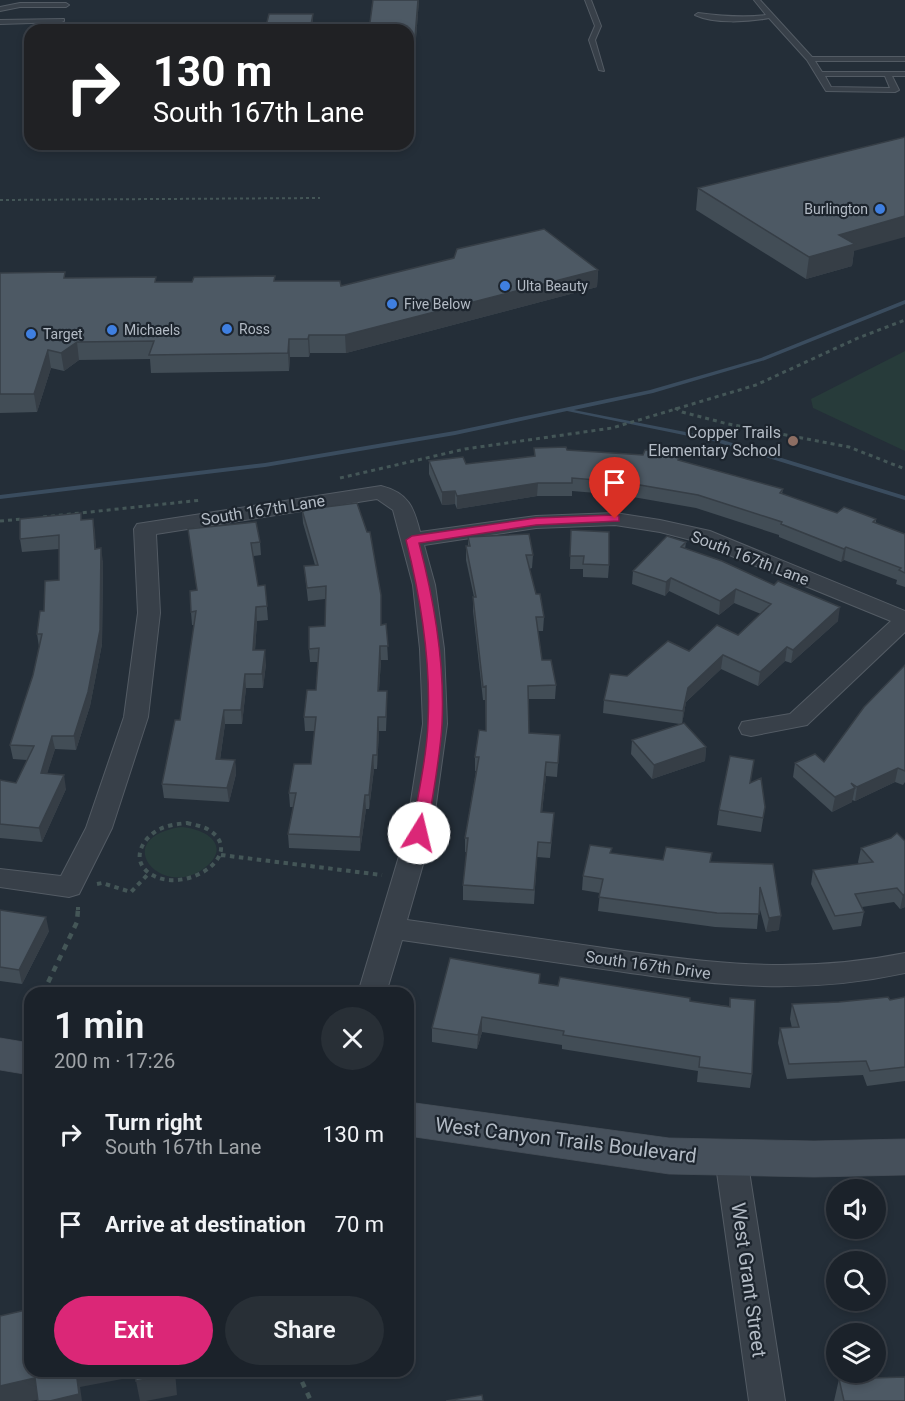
<!DOCTYPE html>
<meta charset="utf-8">
<style>
body{margin:0;font-family:Roboto,sans-serif;background:#282f36;color:#f1f3f6;height:100vh;display:flex;flex-direction:column;font-size:22px;white-space:nowrap}
*{box-sizing:border-box;margin:0}
p{font-size:20px;color:#a0a4a8}
.icon{flex:none;width:33px;height:33px;fill:none;stroke:currentColor;stroke-width:2;stroke-linecap:round;stroke-linejoin:round}
.map{position:relative;flex:1;overflow:hidden}
.drawer{position:absolute;left:24px;top:987px;width:390px;height:390px;display:flex;flex-direction:column;background:#1b222a;border-radius:18px;box-shadow:0 3px 9px #0003,0 0 0 2px #393f47}
.drawer>*{flex:none}
.guide{position:absolute;left:24px;top:24px;width:390px;height:126px;border-radius:18px;box-shadow:0 3px 9px #0003,0 0 0 2px #393f47;background:#202124;color:#fff;overflow:hidden}
.fabs{position:absolute;left:826px;top:1179px;display:grid;gap:12px}
.fabs a{display:grid;place-items:center;width:60px;height:60px;border-radius:50%;background:#1b222a;box-shadow:0 3px 9px #0003,0 0 0 2px #393f47;font-size:30px}
.pin{position:absolute;display:grid;place-items:center;width:51px;height:51px;color:#fff;margin:-62px -26px;border-radius:50% 50% 50% 0;rotate:-45deg;box-shadow:0 0 6px #0007}
.pin .icon{rotate:45deg}
.me{position:absolute;width:66px;margin:-33px;rotate:9deg;stroke-linejoin:round;filter:drop-shadow(0 0 4px #0008)}
.turn{display:flex;align-items:center;gap:21px;height:126px;padding:0 30px;font-size:27px}
.turn .icon{width:78px;height:78px;stroke-width:2.5}
.turn b{display:block;font-size:42px;line-height:51px}
.round{display:grid;place-items:center;flex:none;width:63px;height:63px;border-radius:32px;background:#282f36}
.head{display:flex;align-items:center;justify-content:space-between;height:102px;padding:0 30px}
h1{font-size:36px;font-weight:600;line-height:45px}
.cta{display:flex;gap:12px;margin-top:auto;padding:12px 30px}
.cta a{flex:1;height:69px;border-radius:36px;background:#db2777;color:#fff;font-size:24px;font-weight:600;line-height:69px;text-align:center}
.cta a+a{background:#282f36;color:#f1f3f6}
ul{padding:0;list-style:none}
li{display:flex;align-items:center;gap:18px;height:90px;padding:0 30px}
li div{flex:1}
li b{display:block;font-size:22px}
li em{font-style:normal}
.map>svg:first-child{display:block}
</style>
<div class="map">
<svg width="905" height="1401" viewBox="0 0 905 1401">
<rect width="100%" height="100%" fill="#242e38"/>
<path fill="#273b3a" d="M 905,351 L 905,451 L 813,408 L 811,399 Z
M 181,827 C 203,828 232,844 207,866 C 164,903 106,839 181,827 Z"/>
<g fill="none" stroke-linecap="round" stroke-linejoin="round">
<path fill="#3a4c5e" fill-rule="evenodd" d="M 905,300 L 905,304 L 765,360 L 653,393 L 574,410 L 716,438 L 905,496 L 905,500 L 713,441 L 567,411 L 455,435 L 265,467 L 0,499 L 0,495 L 265,463 L 455,431 L 650,390 L 761,358 Z"/>
<g stroke="#535b64" stroke-width="2">
<path id="lane" d="M 585,0 L 591,0 L 601,26 L 595,40 L 604,71 L 599,70 L 589,40 L 595,26 Z
M 754,0 L 760,0 L 812,57 L 905,57 L 905,61 L 815,61 L 822,72 L 905,72 L 905,76 L 892,76 L 899,90 L 895,92 L 826,91 L 807,60 L 769,18 C 748,22 714,24 695,15 L 698,13 C 721,16 743,18 766,15 ZM 825,76 L 885,76 L 890,88 L 831,87 Z
M 20,3 L 66,3 L 69,5 L 66,7 L 20,7 L 0,11 L 0,7 Z
M 64,19 L 64,21 L 62,22 L 0,24 L 0,20 Z"/>
</g>
<g stroke="#535b64" stroke-width="2">
<path id="street" d="M 381,486 C 409,493 414,508 420,532 L 536,516 L 615,513 L 660,520 L 710,531 L 905,611 L 905,632 L 807,725 L 751,736 L 742,734 L 739,728 L 742,722 L 790,714 L 891,621 L 695,541 L 660,532 L 615,525 L 536,528 L 424,545 L 435,585 L 444,649 L 447,724 L 432,833 L 407,920 C 470,929 534,938 597,947 C 704,963 797,975 905,953 L 905,973 C 795,997 705,984 596,968 C 531,959 466,949 402,940 L 386,993 L 358,993 L 406,833 L 423,724 L 420,649 L 413,585 L 393,510 L 377,499 L 156,534 L 160,613 L 148,717 L 112,828 L 79,894 L 69,897 L 0,887 L 0,869 L 61,876 L 86,828 L 124,717 L 138,613 L 134,529 L 137,524 Z
M 731,1145 L 742,1149 L 747,1158 L 785,1401 L 749,1401 L 715,1158 L 720,1149 Z"/>
</g>
<g stroke="#414952" stroke-width="1">
<path id="secondary" d="M 0,1038 L 30,1043 L 30,1075 L 0,1070 Z
M 408,1102 L 669,1138 L 814,1141 L 905,1139 L 905,1175 L 814,1177 L 669,1174 L 408,1136 Z"/>
</g>
<path stroke="#445657" stroke-width="2" stroke-dasharray="3 3" stroke-linecap="butt" d="M 0,200 L 320,198"/>
<path stroke="#445657" stroke-width="3" stroke-dasharray="4 4" stroke-linecap="butt" d="M 675,408 L 682,412 L 728,424 L 849,447 L 905,469
M 340,478 L 465,449 L 612,428 L 756,385 L 858,338 L 905,320
M 43,517 L 202,500
M 0,521 L 23,519"/>
<path stroke="#445657" stroke-width="4" stroke-dasharray="4.5 4.5" stroke-linecap="butt" d="M 187,823 C 194,825 203,826 209,830 C 248,855 183,897 149,873 C 130,859 143,837 160,829 C 168,825 178,824 187,823 Z
M 221,855 L 382,875
M 97,884 L 102,883 L 131,892 L 149,873
M 78,910 L 78,907"/>
<path stroke="#445657" stroke-width="4.5" stroke-dasharray="6 6" stroke-linecap="butt" d="M 43,993 L 77,922 L 78,909
M 25,1032 L 30,1021
M 297,1371 L 311,1401"/>
<use href="#lane" fill="#384049" fill-rule="evenodd"/>
<use href="#street" fill="#384049" fill-rule="evenodd"/>
<use href="#secondary" fill="#46505b" fill-rule="evenodd"/>
</g>
<path fill="#424d56" d="M 419,0 L 410,115 L 408,115 L 408,30 Z
M 698,188 L 854,251 L 852,266 L 806,279 L 696,210 Z
M 598,270 L 597,287 L 346,353 L 310,353 L 309,357 L 290,357 L 289,371 L 151,373 L 150,359 L 79,360 L 64,371 L 51,368 L 37,412 L 0,413 L 0,273 L 66,278 L 157,282 L 192,282 L 275,276 L 275,281 L 341,286 Z
M 534,448 L 643,455 L 680,454 L 679,460 L 783,489 L 782,494 L 837,513 L 876,519 L 876,523 L 905,534 L 905,587 L 896,584 L 897,580 L 844,560 L 841,562 L 779,537 L 779,535 L 696,508 L 633,497 L 633,496 L 572,491 L 572,496 L 537,496 L 457,509 L 455,504 L 442,505 L 429,474 L 429,461 L 466,464 L 534,456 Z
M 302,510 L 381,625 L 386,624 L 388,660 L 381,660 L 379,691 L 387,704 L 386,731 L 379,731 L 377,769 L 374,769 L 369,809 L 366,809 L 360,851 L 289,848 L 288,834 L 293,807 L 290,807 L 289,793 L 311,764 L 315,731 L 305,731 L 304,717 L 316,690 L 318,662 L 310,662 L 309,649 L 325,626 L 325,599 L 308,601 L 304,566 L 315,565 L 303,523 Z
M 93,519 L 96,549 L 103,562 L 102,644 L 90,706 L 76,750 L 55,749 L 47,773 L 66,789 L 42,842 L 0,838 L 0,780 L 16,783 L 27,760 L 13,759 L 10,745 L 33,675 L 39,647 L 37,634 L 44,611 L 59,580 L 59,549 L 22,552 L 20,539 L 82,520 Z
M 188,529 L 260,542 L 261,555 L 253,556 L 258,586 L 265,585 L 268,620 L 257,621 L 255,650 L 266,664 L 263,688 L 246,688 L 242,724 L 225,724 L 220,760 L 235,760 L 236,774 L 229,802 L 164,798 L 162,784 L 180,720 L 194,625 L 192,625 L 191,612 L 197,590 Z
M 571,530 L 609,565 L 608,578 L 583,577 L 583,569 L 570,569 Z
M 468,537 L 533,555 L 532,568 L 529,569 L 536,594 L 544,617 L 543,631 L 538,631 L 542,660 L 556,685 L 555,699 L 529,699 L 529,733 L 560,735 L 557,777 L 546,776 L 542,813 L 553,827 L 550,858 L 537,857 L 534,904 L 463,900 L 463,885 L 467,852 L 465,852 L 465,838 L 476,771 L 475,771 L 475,757 L 486,731 L 485,700 L 483,700 L 473,611 L 473,597 L 474,597 L 466,560 L 466,546 L 468,546 Z
M 686,542 L 685,549 L 838,621 L 791,663 L 785,661 L 758,686 L 721,669 L 686,702 L 682,724 L 706,747 L 705,761 L 652,779 L 631,754 L 632,740 L 680,724 L 603,713 L 604,700 L 627,676 L 689,651 L 738,635 L 761,614 L 734,603 L 719,615 L 669,591 L 665,596 L 632,584 L 633,571 Z
M 905,665 L 905,782 L 903,785 L 895,782 L 855,801 L 852,800 L 852,802 L 832,812 L 793,777 L 795,763 L 824,762 Z
M 752,774 L 750,782 L 765,807 L 761,832 L 717,825 L 719,810 Z
M 897,833 L 905,907 L 900,909 L 894,902 L 862,907 L 864,912 L 861,926 L 833,930 L 811,884 L 813,870 L 859,864 L 858,862 L 861,848 L 891,838 Z
M 611,853 L 663,860 L 773,864 L 779,930 L 766,932 L 759,906 L 757,929 L 715,927 L 598,911 L 600,893 L 582,890 L 583,876 Z
M 0,910 L 49,931 L 22,984 L 0,981 Z
M 539,983 L 729,1006 L 730,998 L 752,1074 L 750,1088 L 697,1082 L 698,1071 L 562,1049 L 562,1045 L 482,1032 L 477,1049 L 432,1042 L 432,1028 Z
M 905,997 L 905,1081 L 867,1086 L 863,1075 L 787,1079 L 778,1043 L 780,1028 L 792,1028 L 790,1019 L 792,1004 L 890,1000 Z
M 839,1379 L 905,1401 L 834,1401 Z"/>
<path fill="#363e46" d="M 418,0 L 419,0 L 410,115 L 410,100 Z
M 313,14 L 313,30 L 310,30 Z
M 905,216 L 905,237 L 854,251 L 852,266 L 806,279 L 809,257 L 839,235 Z
M 598,270 L 597,287 L 346,353 L 345,335 Z
M 309,335 L 310,353 L 309,357 L 308,339 Z
M 289,339 L 290,357 L 289,371 L 288,353 Z
M 77,342 L 79,360 L 64,371 L 61,353 Z
M 48,350 L 51,368 L 37,412 L 34,394 Z
M 538,483 L 537,496 L 457,509 L 457,496 Z
M 455,491 L 455,504 L 442,505 L 442,492 Z
M 93,519 L 95,532 L 97,562 L 95,549 Z
M 846,547 L 844,560 L 841,562 L 844,549 Z
M 101,548 L 103,562 L 102,644 L 90,706 L 76,750 L 74,736 Z
M 671,578 L 669,591 L 665,596 L 666,582 Z
M 736,589 L 734,603 L 719,615 L 720,601 Z
M 256,607 L 257,621 L 254,664 L 253,650 Z
M 840,607 L 838,621 L 791,663 L 793,650 Z
M 380,646 L 381,660 L 378,704 L 378,691 Z
M 787,647 L 785,661 L 758,686 L 760,672 Z
M 265,650 L 266,664 L 263,688 L 262,674 Z
M 723,655 L 721,669 L 686,702 L 682,724 L 683,711 L 688,688 Z
M 245,674 L 246,688 L 242,724 L 241,710 Z
M 224,710 L 225,724 L 218,773 L 216,759 Z
M 378,717 L 379,731 L 377,769 L 377,755 Z
M 52,736 L 55,749 L 43,787 L 41,773 Z
M 706,747 L 705,761 L 652,779 L 654,765 Z
M 373,755 L 374,769 L 369,809 L 369,795 Z
M 235,760 L 236,774 L 229,802 L 227,788 Z
M 546,762 L 546,776 L 540,827 L 541,812 Z
M 898,768 L 895,782 L 855,801 L 857,787 Z
M 64,775 L 66,789 L 42,842 L 39,828 Z
M 855,788 L 852,802 L 832,812 L 835,797 Z
M 365,795 L 366,809 L 360,851 L 360,837 Z
M 905,894 L 905,907 L 900,909 L 903,895 Z
M 781,916 L 779,930 L 766,932 L 769,918 Z
M 46,917 L 49,931 L 22,984 L 19,970 Z
M 482,1017 L 482,1032 L 477,1049 L 478,1035 Z
M 76,1371 L 137,1371 L 138,1376 L 80,1387 L 82,1401 L 50,1401 Z
M 175,1371 L 177,1395 L 146,1401 L 140,1401 L 136,1381 Z
M 35,1378 L 41,1399 L 31,1401 L 0,1401 L 0,1386 Z"/>
<path fill="#4d5964" stroke="#363e46" stroke-width="1.5" d="M 373,0 L 418,0 L 410,100 L 408,100 L 408,30 L 369,30 Z
M 269,14 L 313,14 L 310,30 L 265,30 Z
M 905,137 L 905,216 L 839,235 L 855,244 L 809,257 L 698,188 Z
M 544,229 L 598,270 L 345,335 L 309,335 L 308,339 L 289,339 L 288,353 L 149,355 L 154,341 L 77,342 L 61,353 L 48,350 L 34,394 L 0,394 L 0,273 L 65,272 L 64,278 L 156,277 L 155,282 L 192,282 L 194,277 L 275,276 L 274,281 L 340,281 L 341,286 L 454,258 L 457,249 Z
M 566,447 L 567,450 L 643,455 L 645,450 L 680,454 L 678,460 L 783,489 L 780,493 L 837,513 L 844,507 L 876,519 L 873,522 L 905,534 L 905,573 L 899,570 L 901,568 L 846,547 L 844,549 L 781,524 L 782,522 L 698,495 L 634,484 L 635,483 L 572,478 L 572,483 L 538,483 L 457,496 L 455,491 L 442,492 L 429,461 L 463,457 L 466,464 L 535,456 L 534,448 Z
M 357,503 L 367,532 L 370,532 L 381,595 L 381,625 L 386,624 L 388,646 L 380,646 L 378,691 L 387,691 L 386,717 L 378,717 L 377,755 L 373,755 L 369,795 L 365,795 L 360,837 L 288,834 L 296,793 L 289,793 L 294,764 L 311,764 L 316,717 L 304,717 L 307,690 L 316,690 L 319,648 L 309,649 L 309,627 L 325,626 L 326,586 L 307,588 L 304,566 L 318,565 L 302,510 Z
M 81,513 L 81,520 L 93,519 L 95,549 L 101,548 L 100,630 L 88,692 L 74,736 L 52,736 L 41,773 L 64,775 L 39,828 L 0,824 L 0,780 L 16,783 L 34,746 L 10,745 L 33,675 L 42,634 L 37,634 L 40,611 L 44,611 L 45,581 L 59,580 L 59,535 L 20,539 L 20,519 Z
M 256,522 L 260,542 L 251,543 L 258,586 L 265,585 L 267,606 L 256,607 L 253,650 L 265,650 L 262,674 L 245,674 L 241,710 L 224,710 L 216,759 L 235,760 L 227,788 L 162,784 L 175,720 L 180,720 L 196,611 L 191,612 L 190,591 L 197,590 L 188,529 Z
M 571,530 L 609,532 L 609,565 L 583,564 L 584,556 L 570,556 Z
M 529,534 L 533,555 L 526,555 L 536,594 L 540,594 L 544,617 L 536,617 L 542,660 L 551,660 L 556,685 L 528,686 L 529,733 L 560,735 L 558,763 L 546,762 L 541,812 L 554,813 L 551,843 L 538,842 L 534,890 L 463,885 L 468,838 L 465,838 L 479,757 L 475,757 L 479,730 L 486,731 L 486,686 L 483,687 L 473,597 L 476,597 L 466,546 L 470,546 L 468,537 Z
M 667,536 L 686,542 L 681,547 L 722,561 L 774,585 L 778,581 L 840,607 L 793,650 L 787,647 L 760,672 L 723,655 L 688,688 L 683,711 L 604,700 L 610,674 L 627,676 L 668,641 L 689,651 L 717,625 L 738,635 L 771,604 L 736,589 L 720,601 L 671,578 L 666,582 L 633,571 Z
M 905,665 L 905,771 L 898,768 L 857,787 L 851,783 L 855,788 L 835,797 L 795,763 L 815,754 L 824,762 L 864,707 Z
M 684,723 L 706,747 L 654,765 L 632,740 Z
M 730,756 L 754,760 L 750,783 L 761,778 L 765,807 L 763,818 L 719,810 Z
M 897,833 L 905,841 L 905,894 L 903,895 L 897,888 L 855,894 L 864,912 L 835,916 L 813,870 L 873,862 L 861,848 L 891,838 Z
M 590,845 L 612,848 L 610,853 L 663,860 L 666,847 L 712,853 L 710,862 L 773,864 L 781,916 L 769,918 L 760,887 L 759,914 L 717,913 L 599,897 L 603,879 L 583,876 Z
M 0,910 L 46,917 L 19,970 L 0,967 Z
M 450,958 L 540,974 L 539,983 L 558,986 L 560,977 L 690,998 L 690,1001 L 730,1007 L 730,998 L 755,1000 L 752,1074 L 699,1067 L 700,1057 L 563,1035 L 564,1031 L 482,1017 L 478,1035 L 432,1028 Z
M 888,997 L 890,1000 L 905,997 L 905,1067 L 870,1071 L 866,1061 L 789,1064 L 780,1028 L 799,1027 L 792,1004 L 839,1002 Z
M 30,1309 L 30,1371 L 76,1371 L 79,1394 L 50,1401 L 38,1401 L 35,1378 L 0,1386 L 0,1316 Z
M 135,1371 L 173,1371 L 174,1374 L 136,1381 Z
M 905,1377 L 905,1401 L 844,1401 L 839,1379 Z
M 482,1395 L 483,1401 L 446,1401 Z"/>
<path fill="#db2777" stroke="#8e194d" stroke-width="1.5" d="M 615,515 L 619,516 L 619,521 L 536,525 L 419,543 C 434,600 445,665 442,724 C 440,760 432,797 427,833 L 419,838 L 414,836 L 412,833 C 417,797 427,759 428,723 C 431,662 421,599 406,540 L 412,536 L 536,518 Z"/>
<g fill="#3f7fe0" stroke="#1d252e" stroke-width="2">
<circle cx="880" cy="209" r="6"/>
<circle cx="505" cy="286" r="6"/>
<circle cx="392" cy="304" r="6"/>
<circle cx="227" cy="329" r="6"/>
<circle cx="112" cy="330" r="6"/>
<circle cx="31" cy="334" r="6"/>
</g>
<circle fill="#8d6e63" stroke="#1d252e" stroke-width="2" cx="793" cy="441" r="6"/>
<g text-anchor="middle" dominant-baseline="central" stroke-width="4.5" stroke-linejoin="round" paint-order="stroke">
<g font-size="14" fill="#b3bbc5" stroke="#1d252e" text-anchor="start">
<text x="868" y="209" text-anchor="end">Burlington</text>
<text x="517" y="286">Ulta Beauty</text>
<text x="404" y="304">Five Below</text>
<text x="239" y="329">Ross</text>
<text x="124" y="330">Michaels</text>
<text x="43" y="334">Target</text>
</g>
<g font-size="16" fill="#b3bbc5" stroke="#1d252e" text-anchor="end">
<text x="781" y="432">Copper Trails<tspan x="781" dy="18">Elementary School</tspan></text>
</g>
<g font-size="16" fill="#b3bbc5" stroke="#1d252e">
<text transform="translate(263 510) rotate(-9)">South 167th Lane</text>
<text transform="translate(750 558) rotate(21)">South 167th Lane</text>
<text transform="translate(648 965) rotate(8)">South 167th Drive</text>
</g>
<g font-size="20" fill="#b3bbc5" stroke="#1d252e">
<text transform="translate(566 1140) rotate(7)">West Canyon Trails Boulevard</text>
<text transform="translate(749 1280) rotate(82)">West Grant Street</text>
</g>
</g>
</svg>
<div class="fabs">
<a><svg class="icon" aria-label="sound" viewBox="0 0 24 24"><path d="M4 9h4l5-4v14l-5-4H4zM17 9q2 3 0 6"/></svg></a>
<a><svg class="icon" aria-label="search" viewBox="0 0 24 24"><circle cx="10" cy="10" r="6"/><path d="M15 15l6 6"/></svg></a>
<a><svg class="icon" aria-label="layers" viewBox="0 0 24 24"><path d="M12 4l9 5-9 5-9-5zM3 14l9 5 9-5"/></svg></a>
</div>
<div class="pin" style="left:615px;top:519px;background:#d93025"><svg class="icon" aria-label="arrive" viewBox="0 0 24 24"><path d="M6 21V4h12l-3 4 3 4H6"/></svg></div>
<svg class="me" style="left:419px;top:833px" viewBox="-20 -20 40 40"><circle r="19" fill="#fff"/><path d="M0-13L10 11 0 6-10 11z" fill="#db2777"/></svg>
<div class="guide">
<div class="turn"><svg class="icon" aria-label="right" viewBox="0 0 24 24"><path d="M7 20v-9h11M14 6l5 5-5 5"/></svg><div><b>130 m</b>South 167th Lane</div></div>
</div>
<section class="drawer">
<div class="head"><div><h1>1 min</h1><p>200 m · 17:26</p></div><a class="round"><svg class="icon" aria-label="close" viewBox="0 0 24 24"><path d="M6 6l12 12M18 6L6 18"/></svg></a></div>
<ul>
<li><svg class="icon" aria-label="right" viewBox="0 0 24 24"><path d="M7 20v-9h11M14 6l5 5-5 5"/></svg><div><b>Turn right</b><p>South 167th Lane</p></div><em>130 m</em></li>
<li><svg class="icon" aria-label="arrive" viewBox="0 0 24 24"><path d="M6 21V4h12l-3 4 3 4H6"/></svg><div><b>Arrive at destination</b></div><em>70 m</em></li>
</ul>
<div class="cta"><a>Exit</a><a>Share</a></div>
</section>
</div>
